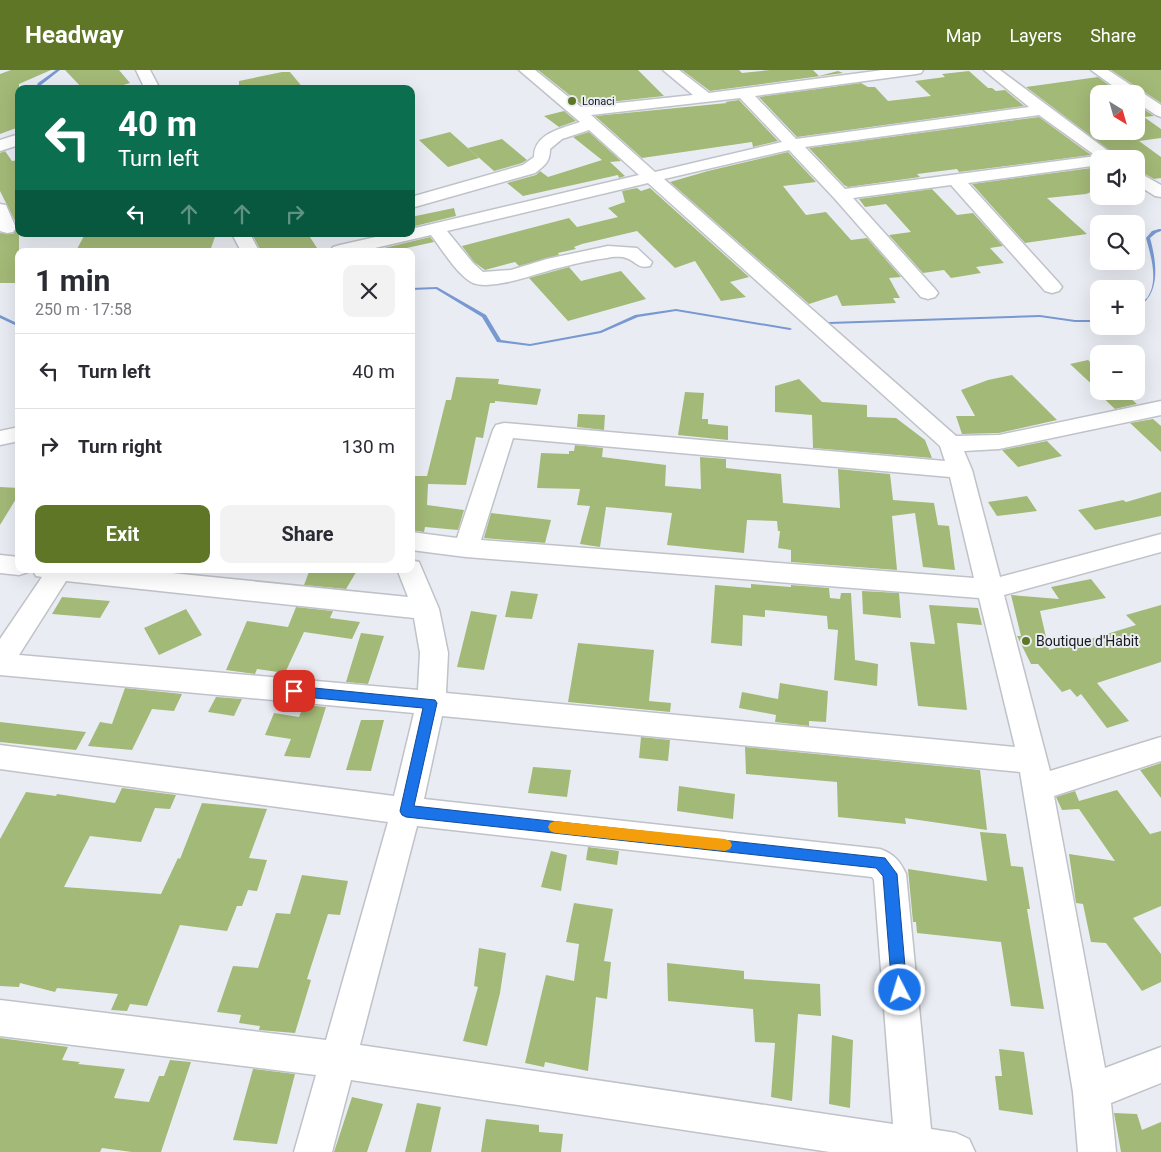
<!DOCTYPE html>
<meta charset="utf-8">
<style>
body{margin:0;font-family:Roboto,sans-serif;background:#f2f2f3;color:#2b2b33;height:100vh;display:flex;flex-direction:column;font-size:19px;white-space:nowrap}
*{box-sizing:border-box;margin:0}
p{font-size:16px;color:#7c7c81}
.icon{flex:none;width:28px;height:28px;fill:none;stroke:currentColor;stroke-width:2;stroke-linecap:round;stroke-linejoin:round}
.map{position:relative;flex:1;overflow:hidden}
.side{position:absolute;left:15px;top:178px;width:400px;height:325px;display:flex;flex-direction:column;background:#fff;border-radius:10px;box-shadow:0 5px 20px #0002}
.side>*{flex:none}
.guide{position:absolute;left:15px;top:15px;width:400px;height:152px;border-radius:10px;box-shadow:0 5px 20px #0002;background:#0b6e4f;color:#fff;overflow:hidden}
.needle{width:32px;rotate:143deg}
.buttons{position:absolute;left:1090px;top:15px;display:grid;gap:10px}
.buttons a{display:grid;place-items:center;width:55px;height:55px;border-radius:10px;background:#fff;box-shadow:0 5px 20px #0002;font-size:25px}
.pin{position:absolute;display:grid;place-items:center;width:42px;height:42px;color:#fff;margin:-21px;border-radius:10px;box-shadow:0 2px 8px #0006}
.me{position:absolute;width:55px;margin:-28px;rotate:355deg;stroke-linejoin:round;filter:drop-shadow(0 0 4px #0008)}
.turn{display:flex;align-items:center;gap:18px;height:105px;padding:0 20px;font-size:22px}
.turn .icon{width:65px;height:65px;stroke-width:2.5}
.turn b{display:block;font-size:35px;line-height:42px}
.lanes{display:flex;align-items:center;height:48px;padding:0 20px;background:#0003;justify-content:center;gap:25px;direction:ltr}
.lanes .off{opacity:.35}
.round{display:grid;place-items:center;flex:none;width:52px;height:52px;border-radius:10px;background:#f2f2f3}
.overview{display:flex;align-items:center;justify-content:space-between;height:85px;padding:0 20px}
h1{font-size:30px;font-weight:700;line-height:38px}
.cta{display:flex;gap:10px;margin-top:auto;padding:10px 20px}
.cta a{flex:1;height:58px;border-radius:10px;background:#5f7627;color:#fff;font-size:20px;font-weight:700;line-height:58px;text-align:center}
.cta a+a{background:#f2f2f3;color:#2b2b33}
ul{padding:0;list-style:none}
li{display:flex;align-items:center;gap:15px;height:75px;padding:0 20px;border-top:1px solid #e1e1e2}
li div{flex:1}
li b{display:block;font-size:19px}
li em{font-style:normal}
header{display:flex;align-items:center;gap:30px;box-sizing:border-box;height:70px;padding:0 25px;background:#5f7627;color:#fff}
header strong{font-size:24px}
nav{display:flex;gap:28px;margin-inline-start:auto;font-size:18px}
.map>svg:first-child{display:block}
</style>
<header>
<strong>Headway</strong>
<nav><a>Map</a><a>Layers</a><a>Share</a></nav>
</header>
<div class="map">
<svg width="1161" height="1082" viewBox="0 0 1161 1082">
<rect width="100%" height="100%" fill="#e9edf3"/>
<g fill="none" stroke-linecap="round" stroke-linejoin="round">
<path fill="#7898d1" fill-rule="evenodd" d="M 56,0 L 60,0 L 41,15 L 39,19 L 35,19 L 38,13 Z
M 1159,159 L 1161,159 L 1161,161 L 1156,163 L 1150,168 C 1157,193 1161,226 1136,238 L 1136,235 C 1140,233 1144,231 1147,228 C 1159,212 1151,186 1146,168 L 1152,161 Z
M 437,217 L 486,245 L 501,270 L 530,274 L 600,261 L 635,245 L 676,239 L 790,258 L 792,259 L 790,260 L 676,241 L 638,247 L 601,263 L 530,276 L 497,272 L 482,247 L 436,219 L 411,220 L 411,218 Z
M 0,245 L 19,254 L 19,257 L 0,248 Z
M 1040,245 L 1075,250 L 1099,250 L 1099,252 L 1075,252 L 1040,247 L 829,254 L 827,253 L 829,252 Z"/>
</g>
<path fill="#a3b977" d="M 11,0 L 51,0 L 19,14 L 19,57 L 0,64 L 0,4 Z
M 65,0 L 119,0 L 130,13 L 113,18 L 83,19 Z
M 538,0 L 638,0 L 664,26 L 582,35 Z
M 682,0 L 739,0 L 742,3 L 770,0 L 813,0 L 819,6 L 838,1 L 843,3 L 710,21 Z
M 1111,0 L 1161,0 L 1161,33 Z
M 969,1 L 988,18 L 992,18 L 996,21 L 1005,20 L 1024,36 L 797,67 L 759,27 L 861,13 L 868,17 L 875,17 L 888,31 L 931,26 L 915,11 L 945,7 L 942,4 Z
M 282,2 L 290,2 L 304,19 L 239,19 L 239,11 Z
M 1098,7 L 1120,24 L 1099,24 L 1099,61 L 1136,61 L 1136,34 L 1154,46 L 1144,47 L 1161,59 L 1161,68 L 1139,71 L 1161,87 L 1161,108 L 1154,109 L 1136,99 L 1136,89 L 1121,89 L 1026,17 Z
M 739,30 L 778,71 L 753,77 L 752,72 L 642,88 L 595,46 L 727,33 L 725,32 Z
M 564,41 L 576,51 L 559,57 L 544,46 Z
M 1039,47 L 1091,85 L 959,102 L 957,99 L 917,104 L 920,107 L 848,117 L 844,115 L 809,78 Z
M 450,62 L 479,88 L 448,97 L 419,70 Z
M 589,62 L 621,91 L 610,92 L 625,106 L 619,108 L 618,105 L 591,111 L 523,126 L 507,113 L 536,105 L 540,101 L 548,107 L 602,90 L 573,67 Z
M 502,69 L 527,90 L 522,93 L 494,101 L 468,78 Z
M 5,81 L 12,91 L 19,90 L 19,213 L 0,213 L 0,163 L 13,164 L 18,157 L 0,121 L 0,83 Z
M 788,82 L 816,112 L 783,116 L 806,145 L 826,142 L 851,170 L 867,168 L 901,207 L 889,208 L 900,228 L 893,228 L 896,233 L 842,236 L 837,225 L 809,234 L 670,112 L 708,101 Z
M 1099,97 L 1099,119 L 1086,124 L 1047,128 L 1087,164 L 1025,173 L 972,114 Z
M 637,118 L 641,121 L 650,118 L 749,207 L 730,212 L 746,227 L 721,231 L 695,191 L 675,198 L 637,161 L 582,174 L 574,177 L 576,179 L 558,183 L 559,185 L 519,196 L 515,192 L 485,200 L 474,192 L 462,176 L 569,148 L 577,157 L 618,147 L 608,138 L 625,132 L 622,121 Z
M 932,119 L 957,145 L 973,143 L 1003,176 L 990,178 L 1004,193 L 976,197 L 981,203 L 951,208 L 944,200 L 923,203 L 889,165 L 911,162 L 886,134 L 865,137 L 859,129 Z
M 454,138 L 456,146 L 411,157 L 411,147 Z
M 85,164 L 216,164 L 210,181 L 76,181 Z
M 252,164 L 308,164 L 317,178 L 306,181 L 261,181 Z
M 430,167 L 434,172 L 393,181 L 376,180 Z
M 569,197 L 581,211 L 621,201 L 646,229 L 568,251 L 529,208 Z
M 1088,290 L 1099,300 L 1099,321 L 1070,294 Z
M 1012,305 L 1057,350 L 999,363 L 962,364 L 956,346 L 975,346 L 961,320 L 988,310 Z
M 456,307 L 499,309 L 498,314 L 541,319 L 537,335 L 495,331 L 495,333 L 490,333 L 483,368 L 476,367 L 466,415 L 428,414 L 427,435 L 464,440 L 458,460 L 425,457 L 424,462 L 411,460 L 411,406 L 427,406 L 446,330 L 451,330 Z
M 799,309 L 822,332 L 867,335 L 867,347 L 896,348 L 925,370 L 932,388 L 813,378 L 812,345 L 775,342 L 775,316 Z
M 1096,321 L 1122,321 L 1137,334 L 1115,339 Z
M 685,322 L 704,323 L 702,349 L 708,349 L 708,354 L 728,356 L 728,370 L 678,365 Z
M 578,344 L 605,345 L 604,360 L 577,357 Z
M 1153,349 L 1161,356 L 1161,382 L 1130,353 Z
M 1047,371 L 1062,386 L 1018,397 L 1002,380 Z
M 575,375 L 603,378 L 602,387 L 666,395 L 665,416 L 701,419 L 700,387 L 726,389 L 726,398 L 781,404 L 783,433 L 840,438 L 838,399 L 890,404 L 893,430 L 934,433 L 938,455 L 949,456 L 955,500 L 923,497 L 915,443 L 892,446 L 897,500 L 791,492 L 791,480 L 778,478 L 780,461 L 778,461 L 777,451 L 747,450 L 744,483 L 667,475 L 672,443 L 606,437 L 600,477 L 580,474 L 590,436 L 577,435 L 580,419 L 537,418 L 541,383 L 569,384 L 569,381 L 574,381 Z
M 0,417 L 19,418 L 19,424 L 0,455 Z
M 1161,422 L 1161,446 L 1095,460 L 1078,440 L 1123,430 L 1126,432 Z
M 1027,426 L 1037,441 L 997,446 L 988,432 Z
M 491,443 L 551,450 L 545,473 L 484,468 Z
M 310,499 L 358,499 L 346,519 L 304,515 Z
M 1091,509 L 1106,528 L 1040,541 L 1049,580 L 1079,571 L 1081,572 L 1136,555 L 1126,545 L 1161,535 L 1161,592 L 1097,613 L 1129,651 L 1107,658 L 1081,624 L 1077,627 L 1070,619 L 1062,622 L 1038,594 L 1031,594 L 1017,566 L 1021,566 L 1011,525 L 1059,529 L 1051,517 Z
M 751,514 L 791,517 L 791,515 L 829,518 L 830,528 L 840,529 L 841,523 L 851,523 L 855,590 L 878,594 L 877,616 L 834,610 L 838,560 L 828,559 L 827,546 L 765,540 L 765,547 L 743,545 L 742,576 L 711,573 L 715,515 L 751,518 Z
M 511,521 L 538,524 L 532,549 L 505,547 Z
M 862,521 L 899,523 L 901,548 L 863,544 Z
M 62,527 L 110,531 L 100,548 L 52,544 Z
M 929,535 L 978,538 L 982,555 L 957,553 L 967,640 L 918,636 L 910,572 L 935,574 Z
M 296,537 L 333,541 L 330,548 L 360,552 L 352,569 L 304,562 L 285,603 L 257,599 L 255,604 L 226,600 L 247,551 L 288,557 Z
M 186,539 L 202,565 L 159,585 L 144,558 Z
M 471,541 L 497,545 L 484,600 L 457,597 Z
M 361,563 L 384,566 L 368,614 L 346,612 Z
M 578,573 L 654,580 L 649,631 L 671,633 L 670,642 L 568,632 Z
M 780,613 L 828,621 L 826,652 L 809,651 L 809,656 L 775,652 L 776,645 L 739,638 L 742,622 L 778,629 Z
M 125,618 L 182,624 L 174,641 L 152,639 L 132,680 L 88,676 L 100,652 L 112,654 Z
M 216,627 L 242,629 L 234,646 L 208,642 Z
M 304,635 L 326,637 L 310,688 L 284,686 L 291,669 L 265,665 L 274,643 L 299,647 Z
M 361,650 L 384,650 L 371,701 L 346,700 Z
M 0,652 L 86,662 L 76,680 L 0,672 Z
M 641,667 L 670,670 L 668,691 L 639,688 Z
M 745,677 L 980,700 L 987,760 L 905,748 L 906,754 L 838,747 L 837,712 L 746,704 Z
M 1161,693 L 1161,728 L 1140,700 Z
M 533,697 L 571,700 L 567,727 L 528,723 Z
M 679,716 L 735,724 L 733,749 L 677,741 Z
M 122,718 L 176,725 L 170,739 L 155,738 L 141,772 L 90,766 L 64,817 L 161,824 L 178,788 L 180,789 L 202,733 L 267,739 L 249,788 L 267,790 L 257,821 L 248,820 L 242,836 L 237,836 L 227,861 L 180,855 L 147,936 L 130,934 L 127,941 L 111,940 L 118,924 L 57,918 L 55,922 L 20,913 L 19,917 L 0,916 L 0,769 L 26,722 L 56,726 L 57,724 L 115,733 Z
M 1117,720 L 1150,764 L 1161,761 L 1161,836 L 1133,848 L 1161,884 L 1161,912 L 1142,921 L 1106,873 L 1091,872 L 1083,834 L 1076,833 L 1069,784 L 1115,791 L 1079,739 L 1062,740 L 1056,727 L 1075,721 L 1079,731 Z
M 980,762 L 1006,764 L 1011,796 L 1023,797 L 1030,839 L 1027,839 L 1044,939 L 1011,936 L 1001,872 L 917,863 L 916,852 L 913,852 L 908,799 L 987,811 Z
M 588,777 L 619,781 L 617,795 L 586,790 Z
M 551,781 L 567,785 L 561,821 L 541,817 Z
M 302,805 L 348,811 L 340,845 L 328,844 L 307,909 L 311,910 L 295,963 L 259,960 L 260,956 L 239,953 L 241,945 L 217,942 L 233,896 L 258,898 L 276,843 L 290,844 Z
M 574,833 L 613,839 L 604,891 L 611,892 L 607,929 L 596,927 L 588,1001 L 545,992 L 544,997 L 525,993 L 546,905 L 574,911 L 579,874 L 566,872 Z
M 479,878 L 506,883 L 500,923 L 487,976 L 463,971 L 478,917 L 474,916 Z
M 667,893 L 744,901 L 744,909 L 820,914 L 821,946 L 798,944 L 792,1031 L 771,1027 L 775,973 L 755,972 L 753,939 L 668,931 Z
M 832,965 L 853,970 L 850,1038 L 829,1034 Z
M 0,968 L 68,977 L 62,990 L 80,992 L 78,994 L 125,999 L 114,1028 L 149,1032 L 159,1006 L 164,1006 L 170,990 L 191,992 L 161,1082 L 132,1082 L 102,1078 L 100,1082 L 0,1082 Z
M 999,979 L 1024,982 L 1033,1045 L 999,1040 L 995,1006 L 1002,1006 Z
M 253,999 L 295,1004 L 277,1074 L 233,1070 Z
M 352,1027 L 383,1034 L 367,1082 L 334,1082 Z
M 417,1033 L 441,1037 L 431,1082 L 405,1082 Z
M 1114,1043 L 1137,1044 L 1142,1060 L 1161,1052 L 1161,1082 L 1121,1082 Z
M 486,1049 L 539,1055 L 539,1062 L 563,1064 L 561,1082 L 481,1082 Z"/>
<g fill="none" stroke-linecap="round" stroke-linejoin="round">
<g stroke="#bfc2c8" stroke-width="3">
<path id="minor" d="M 136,0 L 150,0 L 160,19 L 145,19 Z
M 519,0 L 535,0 L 581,37 L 693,25 L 663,0 L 679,0 L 709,23 L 883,0 L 923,0 L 921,3 L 916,4 L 755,26 L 796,69 L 1029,37 L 984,0 L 1000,0 L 1119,89 L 1099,89 L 1099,95 L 968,113 L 1059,213 L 1062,217 L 1059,221 L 1052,223 L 1045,221 L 951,115 L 853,128 L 935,219 L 938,223 L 935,227 L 928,229 L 921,227 L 835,129 L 789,80 L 664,109 L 956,366 L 999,365 L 1161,331 L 1161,345 L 999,379 L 964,381 L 972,400 L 1000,507 L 1161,464 L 1161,482 L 1004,525 L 1050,701 L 1161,667 L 1161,691 L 1054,726 L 1105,998 L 1161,977 L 1161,1013 L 1111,1033 L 1116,1082 L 1078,1082 L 1073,1022 L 1020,702 L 442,646 L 424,729 L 880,779 C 894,784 900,791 906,804 L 931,1059 L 956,1063 L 969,1069 L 975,1082 L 830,1082 L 351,1010 L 332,1082 L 294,1082 L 316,1005 L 0,966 L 0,930 L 326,970 L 388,752 L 0,699 L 0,675 L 394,726 L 414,643 L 0,605 L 0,569 L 42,507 L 36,506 L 32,499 L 132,499 L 408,527 L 397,499 L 411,499 L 411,490 L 419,492 L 439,539 L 448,583 L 446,623 L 1015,677 L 979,528 L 466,487 L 411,480 L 411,462 L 457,468 L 493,360 L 496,355 L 504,353 L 945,391 L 940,376 L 648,113 L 447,161 L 473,193 L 483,202 L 511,200 L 547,189 L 608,176 L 637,178 L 652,192 L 650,196 C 637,199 636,191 626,188 C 621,186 611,187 607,188 C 589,190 571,195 554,199 C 536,204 488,222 471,212 C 455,202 442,179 431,165 L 362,181 L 331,181 L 333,177 L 340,175 L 389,164 L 411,164 L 411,159 L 639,105 L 589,60 L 562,69 L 550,79 C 550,92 545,95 535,103 L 411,138 L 411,127 L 523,95 L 534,87 C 534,63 561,59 580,52 ZM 740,28 L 782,72 L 655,102 L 591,45 ZM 1039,45 L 1096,86 L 845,119 L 805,77 ZM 513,368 L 950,407 L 974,508 L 481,470 ZM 66,511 L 414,548 L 420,583 L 418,620 L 19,585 ZM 417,756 L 872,807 L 874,810 L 893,1054 L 360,975 Z
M 1091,0 L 1108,0 L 1161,35 L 1161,47 L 1156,45 L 1136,32 L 1136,24 L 1124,24 Z
M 19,64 L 19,75 L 0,81 L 0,70 Z
M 1136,101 L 1161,115 L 1161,127 L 1155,126 L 1136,114 Z
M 0,134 L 6,135 L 16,158 L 13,162 L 7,163 L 0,161 Z
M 232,164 L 250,164 L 259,181 L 241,181 Z
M 19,357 L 19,371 L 0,375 L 0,361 Z
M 0,485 L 19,487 L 19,499 L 30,499 L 28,502 L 19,505 L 0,503 Z"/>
</g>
<use href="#minor" fill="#fff" fill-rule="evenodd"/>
</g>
<path fill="#1a73e8" stroke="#114b97" d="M 294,616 L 435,630 L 437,633 L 414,736 L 885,788 L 897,804 L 907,920 L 905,926 L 900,928 L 894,926 L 892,920 L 883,806 L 876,798 L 406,747 L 402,745 L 400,741 L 423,638 L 294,626 L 289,624 L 287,621 L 289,618 Z"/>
<path fill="#f59e0b" d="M 555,751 L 725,769 L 730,771 L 732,775 L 730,779 L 725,781 L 555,763 L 550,761 L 548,757 L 550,753 Z"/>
<g fill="#5f7627" stroke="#e9edf3" stroke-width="2">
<circle cx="572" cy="31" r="5"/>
<circle cx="1026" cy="571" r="5"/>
</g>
<g text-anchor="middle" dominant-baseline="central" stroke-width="4" stroke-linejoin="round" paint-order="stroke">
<g font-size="11" fill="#18191b" stroke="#e9edf3" text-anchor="start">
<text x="582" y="31">Lonaci</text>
</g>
<g font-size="14" fill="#18191b" stroke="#e9edf3" text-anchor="start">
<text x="1036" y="571">Boutique d'Habit</text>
</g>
</g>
</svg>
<div class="buttons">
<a><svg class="needle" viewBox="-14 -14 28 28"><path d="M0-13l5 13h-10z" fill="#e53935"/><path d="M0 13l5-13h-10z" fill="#7c7c81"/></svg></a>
<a><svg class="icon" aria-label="sound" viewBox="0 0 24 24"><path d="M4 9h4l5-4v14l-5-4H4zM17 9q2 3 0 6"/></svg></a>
<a><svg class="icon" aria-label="search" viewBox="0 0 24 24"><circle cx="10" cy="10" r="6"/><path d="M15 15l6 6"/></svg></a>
<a>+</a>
<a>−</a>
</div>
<div class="pin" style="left:294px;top:621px;background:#d93025"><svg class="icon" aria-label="arrive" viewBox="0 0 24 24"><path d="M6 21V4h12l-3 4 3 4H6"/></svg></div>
<svg class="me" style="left:900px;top:920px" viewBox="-20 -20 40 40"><circle r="17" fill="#1a73e8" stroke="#fff" stroke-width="3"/><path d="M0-11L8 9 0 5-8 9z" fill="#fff"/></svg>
<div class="guide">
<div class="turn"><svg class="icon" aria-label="left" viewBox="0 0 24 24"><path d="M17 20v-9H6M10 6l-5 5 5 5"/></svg><div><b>40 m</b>Turn left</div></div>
<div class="lanes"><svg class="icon" aria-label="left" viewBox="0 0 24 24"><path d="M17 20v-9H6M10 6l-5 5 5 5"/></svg><svg class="icon off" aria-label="ahead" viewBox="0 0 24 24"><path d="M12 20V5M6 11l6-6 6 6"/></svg><svg class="icon off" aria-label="ahead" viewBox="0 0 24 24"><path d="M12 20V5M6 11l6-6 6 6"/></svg><svg class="icon off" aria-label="right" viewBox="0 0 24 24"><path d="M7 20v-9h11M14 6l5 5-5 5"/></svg></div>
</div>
<section class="side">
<div class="overview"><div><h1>1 min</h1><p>250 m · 17:58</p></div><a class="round"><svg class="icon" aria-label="close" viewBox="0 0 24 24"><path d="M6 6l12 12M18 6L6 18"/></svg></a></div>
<ul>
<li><svg class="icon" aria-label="left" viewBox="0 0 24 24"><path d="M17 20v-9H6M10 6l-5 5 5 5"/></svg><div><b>Turn left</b></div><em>40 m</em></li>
<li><svg class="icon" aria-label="right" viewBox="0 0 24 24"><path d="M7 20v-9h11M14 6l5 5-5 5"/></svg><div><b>Turn right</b></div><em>130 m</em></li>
</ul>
<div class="cta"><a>Exit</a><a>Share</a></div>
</section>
</div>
